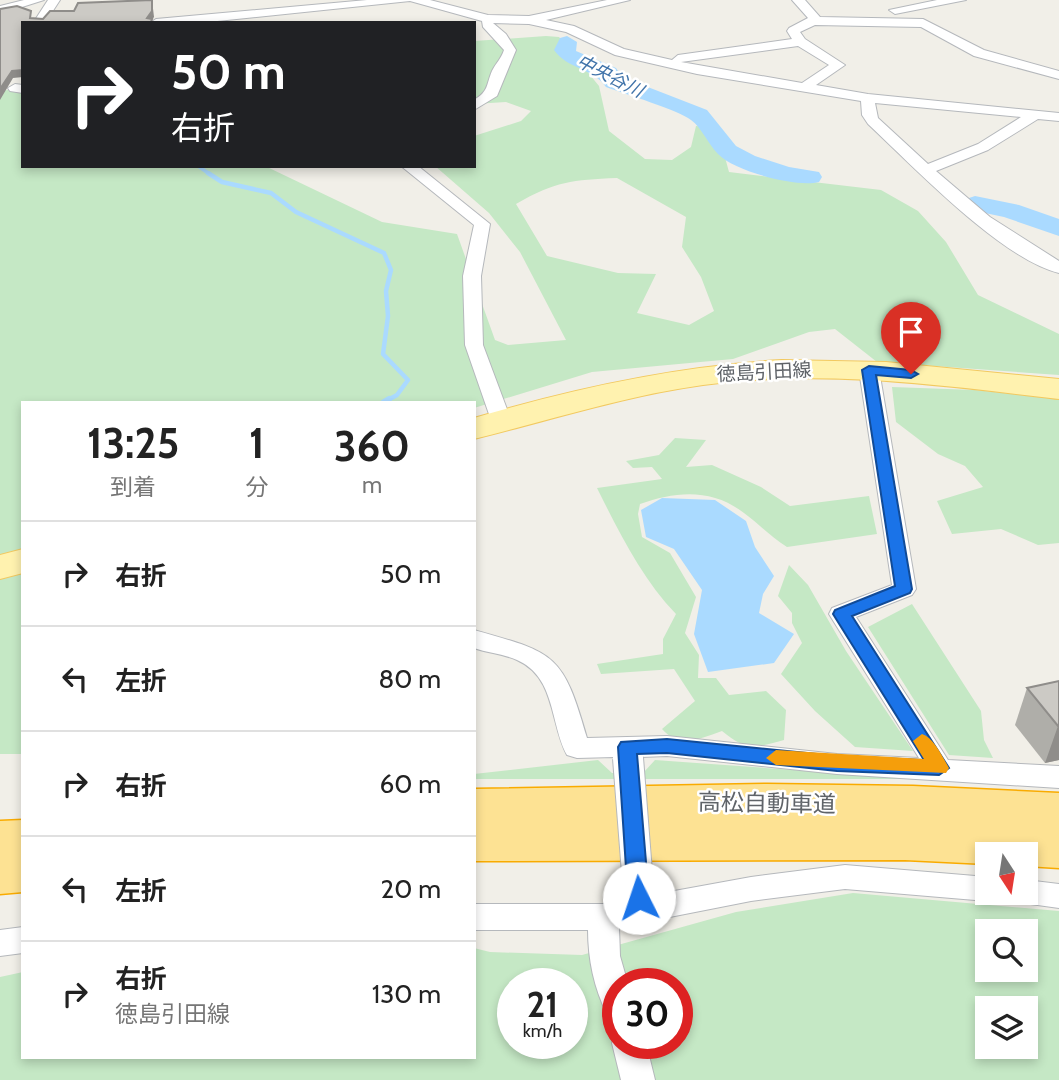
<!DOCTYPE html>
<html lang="ja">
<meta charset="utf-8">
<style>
body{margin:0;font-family:Cabin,"Noto Sans JP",sans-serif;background:#f6f6f6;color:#222;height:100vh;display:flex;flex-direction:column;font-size:26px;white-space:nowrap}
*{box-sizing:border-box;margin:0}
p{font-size:23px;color:#767676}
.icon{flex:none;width:38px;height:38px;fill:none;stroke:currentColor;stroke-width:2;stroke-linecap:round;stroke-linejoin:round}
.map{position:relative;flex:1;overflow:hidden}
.details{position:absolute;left:21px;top:401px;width:455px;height:658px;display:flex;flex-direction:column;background:#fff;border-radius:0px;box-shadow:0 4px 10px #0003}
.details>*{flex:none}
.top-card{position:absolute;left:21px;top:21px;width:455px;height:147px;border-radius:0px;box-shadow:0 4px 10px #0003;background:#202124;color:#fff;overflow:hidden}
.needle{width:46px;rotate:168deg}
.fabs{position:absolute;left:975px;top:842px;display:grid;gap:14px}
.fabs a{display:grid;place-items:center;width:63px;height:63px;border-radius:0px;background:#fff;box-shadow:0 4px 10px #0003;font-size:35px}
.speed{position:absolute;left:497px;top:968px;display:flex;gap:14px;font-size:35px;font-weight:700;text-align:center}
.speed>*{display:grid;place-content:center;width:91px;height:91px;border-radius:50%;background:#fff;box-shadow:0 4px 10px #0003;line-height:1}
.speed small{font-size:18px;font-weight:400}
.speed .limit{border:10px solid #d22;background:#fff;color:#111}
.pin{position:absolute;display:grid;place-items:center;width:60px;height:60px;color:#fff;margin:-72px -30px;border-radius:50% 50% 50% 0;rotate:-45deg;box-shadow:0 0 7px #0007}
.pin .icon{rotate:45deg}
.me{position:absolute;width:77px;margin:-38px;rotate:356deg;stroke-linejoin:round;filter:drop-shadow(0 0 5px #0008)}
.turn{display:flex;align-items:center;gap:24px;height:147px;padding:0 35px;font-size:32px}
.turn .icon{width:91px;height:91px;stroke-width:2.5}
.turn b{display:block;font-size:49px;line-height:60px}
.eta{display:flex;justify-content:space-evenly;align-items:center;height:119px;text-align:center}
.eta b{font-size:42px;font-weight:700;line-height:49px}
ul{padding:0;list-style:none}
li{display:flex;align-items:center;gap:21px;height:105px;padding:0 35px;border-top:2px solid #e0e0e0}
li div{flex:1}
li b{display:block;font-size:26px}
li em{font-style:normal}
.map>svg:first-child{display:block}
</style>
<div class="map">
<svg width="1059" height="1080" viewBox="0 0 1059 1080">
<rect width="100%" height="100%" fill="#f1efe8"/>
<path fill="#c5e8c5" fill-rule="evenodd" d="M 546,36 L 559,37 L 599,86 L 609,131 L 645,159 L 672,160 L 691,147 L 696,126 L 717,128 L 729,172 L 881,190 L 918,211 L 946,242 L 978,295 L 1059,334 L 1059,375 L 877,362 L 835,329 L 809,332 L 733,359 L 592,372 L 474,408 L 474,402 L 23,402 L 23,754 L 0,754 L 0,91 L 23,88 L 23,166 L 265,166 L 382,222 L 457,234 L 495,340 L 508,345 L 566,340 L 520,252 L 489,213 L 435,166 L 474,166 L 474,136 L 521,121 L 531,111 L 506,102 L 474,104 L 474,41 ZM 617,178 L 686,217 L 682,247 L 701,277 L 714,311 L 689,325 L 637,313 L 656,274 L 618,273 L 547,256 L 516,204 C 556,181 572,180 617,178 Z
M 892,387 L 975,390 L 1059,399 L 1059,543 L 1038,545 L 1001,529 L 952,534 L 937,501 L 983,487 L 965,466 L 938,454 L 896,422 Z
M 675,438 L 706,440 L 686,467 L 712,465 L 761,487 L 790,506 L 869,496 L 877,534 L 787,547 C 771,537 759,524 744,513 C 712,488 676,491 640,504 L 638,514 L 642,537 L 670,553 L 696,597 L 685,633 L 699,655 L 698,678 L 716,678 L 729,695 L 766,691 L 786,710 L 784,740 C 755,748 746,751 722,731 C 699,739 680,749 662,729 L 695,701 L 674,669 L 601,674 L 597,664 L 663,654 L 663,639 L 676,614 C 642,579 619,532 597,488 L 662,479 L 652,467 L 633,468 L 626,461 L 659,455 Z
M 789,565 L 808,585 L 846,651 L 913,751 L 855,747 L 815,711 L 781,674 L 802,643 L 792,623 L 792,613 L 778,596 Z
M 912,604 L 981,711 L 984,740 L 993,758 L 949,755 L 868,627 Z
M 598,760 L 612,773 L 644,772 L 655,760 L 919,779 L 474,779 L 474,774 Z
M 853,893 L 1059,911 L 1059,1080 L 0,1080 L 0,977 L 23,972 L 23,1057 L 474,1057 L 474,948 L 490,952 L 582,955 L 736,912 ZM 987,931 L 1026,931 L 1026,970 L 987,970 ZM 513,984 L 572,984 L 572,1043 L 513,1043 ZM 618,984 L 677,984 L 677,1043 L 618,1043 ZM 987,1008 L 1026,1008 L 1026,1046 L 987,1046 Z"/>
<path fill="#aadaff" d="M 662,498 L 715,500 L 746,521 L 755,547 L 774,576 L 763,594 L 759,613 L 794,634 L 774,663 L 708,672 L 694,634 L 702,590 L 674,549 L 646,537 L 641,510 Z"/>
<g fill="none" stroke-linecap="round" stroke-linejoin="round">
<path stroke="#aadaff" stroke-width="3.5" d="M 198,166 L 211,175"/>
<path stroke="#aadaff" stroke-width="4.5" d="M 208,173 L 222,182 L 271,193 L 296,212 L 384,253 L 391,270 L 386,291 L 388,316 L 383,354 L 408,380 L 397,395 L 386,401"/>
<path stroke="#aadaff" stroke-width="6" d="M 384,402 L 389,399"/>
<path fill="#aadaff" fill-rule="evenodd" d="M 567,36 L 577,42 L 576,51 L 616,68 L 622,77 L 707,110 L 736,146 L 755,156 L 789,167 L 819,172 L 822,177 L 819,182 C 796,188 734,171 718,154 C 708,144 702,128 691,120 C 678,110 625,94 606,87 C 593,68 567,69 554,50 L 560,38 Z
M 975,196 L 1019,205 L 1059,219 L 1059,236 L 1004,217 L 966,209 L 962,204 L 966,199 Z"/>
<g stroke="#b5b8bc" stroke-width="2">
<path id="street" d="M 24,0 L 44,0 L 0,14 L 0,6 Z
M 48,0 L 60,0 L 45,23 L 33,23 Z
M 367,0 L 430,0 L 488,15 L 529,16 L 607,0 L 630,0 L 546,20 L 574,26 L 624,49 L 672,60 L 678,55 L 792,39 L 787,31 L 789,28 L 808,18 L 792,0 L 805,0 L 820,17 L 923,19 L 984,50 L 1059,71 L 1059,79 L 974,56 L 921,27 L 815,25 L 800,32 L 805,39 L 845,65 L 816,85 L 868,94 L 1059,113 L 1059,121 L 1038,119 L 988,150 L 936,171 L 990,217 L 1059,261 L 1059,273 C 1001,259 913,166 868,124 L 862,115 L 861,101 L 697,74 L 615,55 L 566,32 L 529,24 L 493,23 L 506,34 L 516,50 L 497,96 L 474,110 L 474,100 C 489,91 486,85 492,71 C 496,63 501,59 504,50 L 483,27 L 482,21 L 410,1 L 198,23 L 150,23 L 156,19 ZM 798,46 L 829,65 L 802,83 L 681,62 ZM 875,103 L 1021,117 L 978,144 L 928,164 L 878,118 Z
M 937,0 L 966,0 L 895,14 L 889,10 Z
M 15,84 L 23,85 L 23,93 L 10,91 L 8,88 Z
M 401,166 L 418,166 L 490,224 L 481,276 L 483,345 L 511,420 L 508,424 L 494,424 L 491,420 L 465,345 L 463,276 L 474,225 Z
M 869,364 L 879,370 L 916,589 L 912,595 L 856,617 L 948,760 L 1059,766 L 1059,788 L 837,774 L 667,756 L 641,757 L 638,765 L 628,768 L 618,765 L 614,757 L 577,758 L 567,755 C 550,724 556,677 517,660 C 504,654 488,653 474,648 L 474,630 C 556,653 563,654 587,738 L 667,736 L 837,754 L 919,758 L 829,614 L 832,608 L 892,585 L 859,370 Z
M 845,865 L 987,877 L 987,892 L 1000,892 L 998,898 L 987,901 L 845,889 L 751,901 L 619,927 L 620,956 L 628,984 L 618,984 L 618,1018 L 607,1014 C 594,988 588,959 588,930 L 474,930 L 474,904 L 603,904 L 751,877 Z
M 1026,880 L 1059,884 L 1059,908 L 1009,901 L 1005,892 L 1026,892 Z
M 23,927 L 23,953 L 0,956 L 0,930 Z
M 617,1032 L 618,1043 L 646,1043 L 655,1080 L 621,1080 L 612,1043 Z"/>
</g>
<g stroke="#f2c960" stroke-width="2">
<path id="primary" d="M 782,360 L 886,362 L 1059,379 L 1059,399 C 940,385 822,369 703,385 C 624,396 551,420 474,439 L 474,418 C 575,388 677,366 782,360 Z
M 23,549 L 23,573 L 0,579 L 0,555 Z"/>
</g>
<g stroke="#f9ab00" stroke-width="3">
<path id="highway" d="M 767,784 L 913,786 L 1059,793 L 1059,868 L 1026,866 L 1026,854 L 987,854 L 987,864 L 905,860 L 474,861 L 474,789 Z
M 23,820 L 23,892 L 0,894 L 0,821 Z"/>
</g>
<use href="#street" fill="#fff" fill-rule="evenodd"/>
<use href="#primary" fill="#fff2af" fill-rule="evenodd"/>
<use href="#highway" fill="#fde293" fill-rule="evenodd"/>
<g stroke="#b5b8bc" stroke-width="32" stroke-linecap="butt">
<path id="street-bridge" d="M 628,758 L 639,898"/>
</g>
<use href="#street-bridge" stroke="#fff" stroke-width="30"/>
</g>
<path fill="#afaea9" d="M 1059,681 L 1059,760 L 1045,763 L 1015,725 L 1027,688 Z"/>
<path fill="#8f8d8a" d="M 152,0 L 154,17 L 152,20 L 152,23 L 147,18 Z
M 23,70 L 23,77 L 13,78 L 0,100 L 0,89 L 12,71 Z
M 1058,726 L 1059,726 L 1059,760 L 1045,763 Z"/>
<path fill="#cccac5" stroke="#8f8d8a" stroke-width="2" d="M 152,0 L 152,11 L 147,18 L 152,19 L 151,22 L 164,23 L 23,23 L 23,70 L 12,71 L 0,89 L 0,9 L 17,6 L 31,11 L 30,18 L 43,19 L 50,11 L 74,11 L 78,3 Z
M 1059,681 L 1059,726 L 1058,726 L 1027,688 Z"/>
<path fill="#1a73e8" stroke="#114b97" stroke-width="2" d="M 869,366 L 911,370 L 918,374 L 911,378 L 876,375 L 912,589 L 910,593 L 852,616 L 949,768 L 939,775 L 837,771 L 667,753 L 637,754 L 649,898 L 646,904 L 639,907 L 631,904 L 628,898 L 618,747 L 621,742 L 667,739 L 837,756 L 924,760 L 833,614 L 835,610 L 895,586 L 862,370 Z"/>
<path fill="#f59e0b" d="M 922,734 C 934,738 942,756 949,768 L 946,773 L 776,765 L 766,758 L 776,750 L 924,759 L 913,741 Z"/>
<g text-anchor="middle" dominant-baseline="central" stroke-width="5" stroke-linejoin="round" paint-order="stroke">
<g font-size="18" font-style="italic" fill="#4174aa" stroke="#fff">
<text transform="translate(610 76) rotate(27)">中央谷川</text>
</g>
<g font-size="19" fill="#5f6368" stroke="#fff">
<text transform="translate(764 372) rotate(-3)">徳島引田線</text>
</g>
<g font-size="23" fill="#5f6368" stroke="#fff">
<text transform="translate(767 803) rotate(1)">高松自動車道</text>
</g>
</g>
</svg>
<div class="fabs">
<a><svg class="needle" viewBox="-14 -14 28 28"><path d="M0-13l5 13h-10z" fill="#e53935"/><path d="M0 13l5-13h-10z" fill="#767676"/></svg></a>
<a><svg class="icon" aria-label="search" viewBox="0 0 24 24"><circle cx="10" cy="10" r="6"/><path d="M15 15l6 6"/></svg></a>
<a><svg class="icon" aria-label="layers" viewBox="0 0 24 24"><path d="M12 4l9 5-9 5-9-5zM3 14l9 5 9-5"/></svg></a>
</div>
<div class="speed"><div>21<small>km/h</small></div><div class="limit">30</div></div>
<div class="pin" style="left:911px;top:374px;background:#d93025"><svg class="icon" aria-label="arrive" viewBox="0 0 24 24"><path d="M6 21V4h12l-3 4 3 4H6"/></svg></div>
<svg class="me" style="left:639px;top:898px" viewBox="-20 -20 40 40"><circle r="19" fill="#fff"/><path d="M0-13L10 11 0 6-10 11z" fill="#1a73e8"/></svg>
<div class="top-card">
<div class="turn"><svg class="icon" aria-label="right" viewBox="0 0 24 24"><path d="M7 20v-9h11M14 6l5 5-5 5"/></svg><div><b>50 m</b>右折</div></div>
</div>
<section class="details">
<div class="eta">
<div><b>13:25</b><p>到着</p></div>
<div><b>1</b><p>分</p></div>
<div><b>360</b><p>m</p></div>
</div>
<ul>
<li><svg class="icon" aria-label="right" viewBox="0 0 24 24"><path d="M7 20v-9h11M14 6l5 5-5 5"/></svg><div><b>右折</b></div><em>50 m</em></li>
<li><svg class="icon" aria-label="left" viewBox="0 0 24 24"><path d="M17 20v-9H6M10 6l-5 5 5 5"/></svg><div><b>左折</b></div><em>80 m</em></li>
<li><svg class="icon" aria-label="right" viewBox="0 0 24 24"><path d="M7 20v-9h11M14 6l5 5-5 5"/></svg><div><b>右折</b></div><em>60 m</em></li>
<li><svg class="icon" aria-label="left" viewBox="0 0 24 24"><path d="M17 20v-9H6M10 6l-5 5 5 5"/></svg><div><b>左折</b></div><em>20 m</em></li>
<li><svg class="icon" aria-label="right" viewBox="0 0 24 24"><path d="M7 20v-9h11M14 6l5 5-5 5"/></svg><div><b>右折</b><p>徳島引田線</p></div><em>130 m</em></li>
</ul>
</section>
</div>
